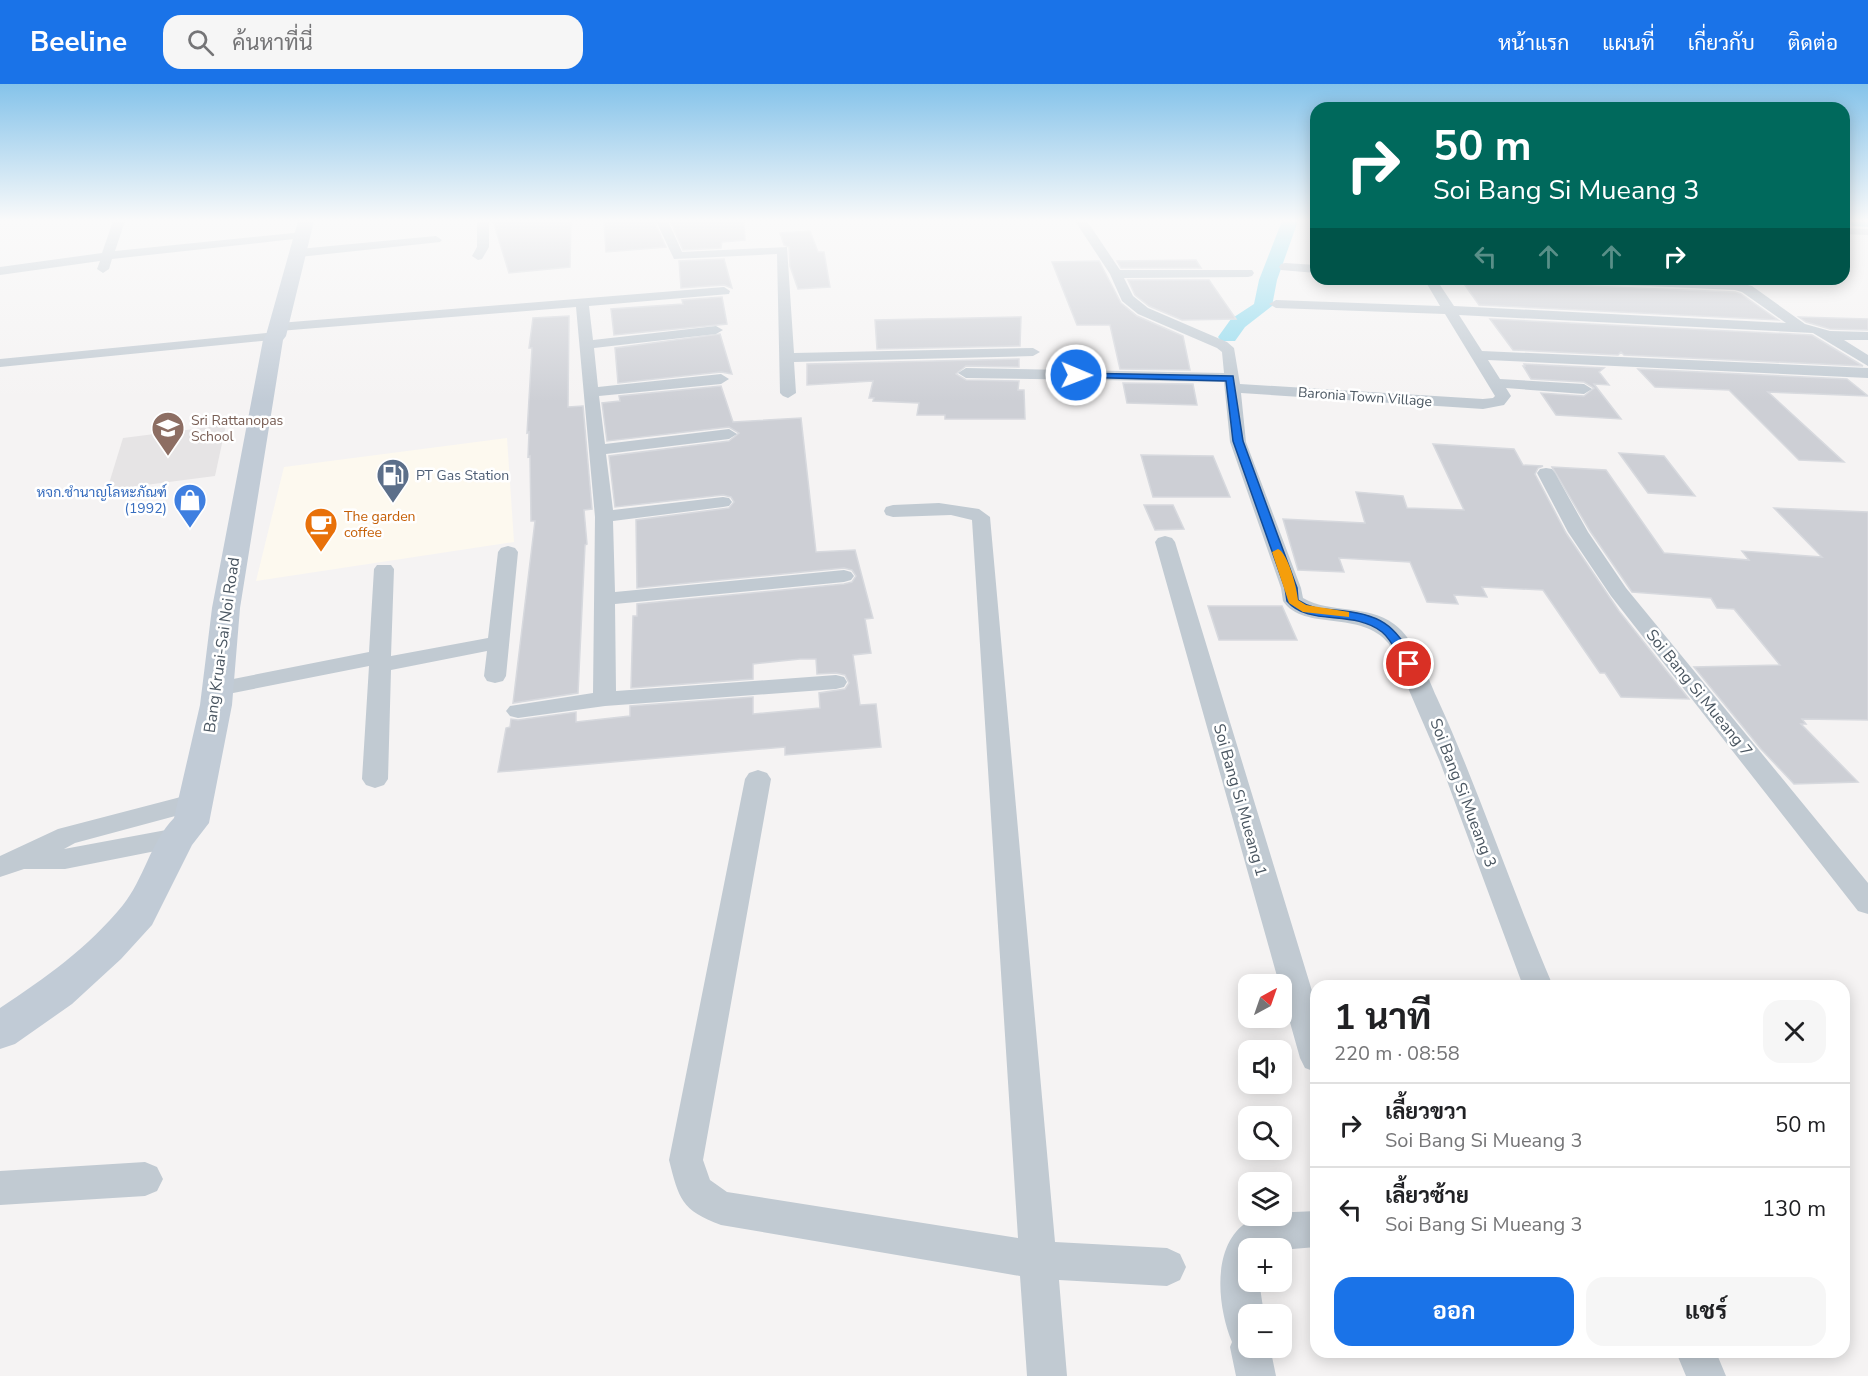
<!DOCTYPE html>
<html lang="th">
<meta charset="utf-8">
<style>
body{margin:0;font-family:"Nunito Sans",Sarabun,sans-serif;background:#f6f6f6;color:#202124;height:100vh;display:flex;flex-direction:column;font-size:22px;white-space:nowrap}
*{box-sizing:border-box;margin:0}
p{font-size:20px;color:#757577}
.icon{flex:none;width:33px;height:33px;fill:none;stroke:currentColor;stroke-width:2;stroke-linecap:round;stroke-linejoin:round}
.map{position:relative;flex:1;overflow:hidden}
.details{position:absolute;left:1310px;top:896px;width:540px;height:378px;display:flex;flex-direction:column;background:#fff;border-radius:18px;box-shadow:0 3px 15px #0003}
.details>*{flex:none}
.hud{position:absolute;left:1310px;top:18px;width:540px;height:183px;border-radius:18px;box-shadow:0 3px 15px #0003;background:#00695c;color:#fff;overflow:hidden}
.needle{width:39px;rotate:40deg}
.controls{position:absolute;left:1238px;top:890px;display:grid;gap:12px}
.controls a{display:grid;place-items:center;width:54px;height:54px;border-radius:12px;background:#fff;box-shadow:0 3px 15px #0003;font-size:30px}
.pin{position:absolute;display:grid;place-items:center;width:51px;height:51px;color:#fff;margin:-26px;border:3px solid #fff;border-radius:50%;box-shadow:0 2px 6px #0007}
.me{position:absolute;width:66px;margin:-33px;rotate:91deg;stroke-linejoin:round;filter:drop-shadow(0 0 4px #0008)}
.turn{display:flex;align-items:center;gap:21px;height:126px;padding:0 24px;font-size:27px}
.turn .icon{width:78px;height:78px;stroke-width:2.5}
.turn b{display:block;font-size:42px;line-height:51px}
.lanes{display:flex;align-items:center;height:57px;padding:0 24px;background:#0003;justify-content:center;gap:30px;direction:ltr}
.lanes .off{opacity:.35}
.round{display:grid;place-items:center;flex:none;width:63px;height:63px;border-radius:18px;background:#f6f6f6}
.head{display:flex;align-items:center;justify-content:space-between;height:102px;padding:0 24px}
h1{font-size:36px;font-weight:700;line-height:45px}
.button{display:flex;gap:12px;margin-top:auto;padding:12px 24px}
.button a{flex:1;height:69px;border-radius:18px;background:#1a73e8;color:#fff;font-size:24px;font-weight:700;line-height:69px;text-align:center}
.button a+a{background:#f6f6f6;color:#202124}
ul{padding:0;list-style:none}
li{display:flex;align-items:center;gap:18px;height:84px;padding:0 24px;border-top:2px solid #e0e0e0}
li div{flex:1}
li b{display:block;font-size:22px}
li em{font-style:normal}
header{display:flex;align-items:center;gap:36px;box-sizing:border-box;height:84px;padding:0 30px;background:#1a73e8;color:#fff}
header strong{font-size:28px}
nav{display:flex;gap:33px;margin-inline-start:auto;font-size:21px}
.search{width:420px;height:54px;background:#f6f6f6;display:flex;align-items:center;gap:15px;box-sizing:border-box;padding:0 21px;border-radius:18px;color:#757577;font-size:22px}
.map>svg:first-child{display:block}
</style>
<header>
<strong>Beeline</strong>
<div class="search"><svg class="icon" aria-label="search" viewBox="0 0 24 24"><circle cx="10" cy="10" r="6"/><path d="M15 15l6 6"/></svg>ค้นหาที่นี่</div>
<nav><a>หน้าแรก</a><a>แผนที่</a><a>เกี่ยวกับ</a><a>ติดต่อ</a></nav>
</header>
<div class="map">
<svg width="1868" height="1292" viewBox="0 0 1868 1292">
<rect width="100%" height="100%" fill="#f5f3f3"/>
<path fill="#fdf9ef" d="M 507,354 L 514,458 L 256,497 L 284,383 Z"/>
<path fill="#e6e4e5" d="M 226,341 L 215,392 L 107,406 L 123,354 Z"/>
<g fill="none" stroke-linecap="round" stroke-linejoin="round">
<path fill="#90daee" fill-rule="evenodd" d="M 1282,137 L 1298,137 L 1277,196 L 1272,222 L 1245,243 L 1235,257 L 1221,257 L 1218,253 L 1231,235 L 1254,220 L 1259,196 Z
M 1845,137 L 1868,137 L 1868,143 L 1853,142 Z"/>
</g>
<path fill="#cdcfd5" stroke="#d7d9de" stroke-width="1.5" d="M 493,137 L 571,137 L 570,183 L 509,189 Z
M 604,137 L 654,137 L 666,163 L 606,168 Z
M 670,137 L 744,137 L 745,156 L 722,158 L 721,164 L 683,166 Z
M 810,147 L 818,168 L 824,168 L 830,203 L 798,205 L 790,182 L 789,163 L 784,161 L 780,149 Z
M 724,175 L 732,204 L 724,201 L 681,204 L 679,177 Z
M 1196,176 L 1201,184 L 1121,184 L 1117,177 Z
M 1099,177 L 1121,219 L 1137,232 L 1183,252 L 1190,286 L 1120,285 L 1110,241 L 1077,241 L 1052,178 Z
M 1128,196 L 1209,196 L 1236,235 L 1182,236 L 1149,222 L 1135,211 Z
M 1462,197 L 1735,208 L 1741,210 L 1778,236 L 1479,221 Z
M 722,213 L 727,240 L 614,251 L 611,225 L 683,220 L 682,216 Z
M 569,232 L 568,323 L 583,322 L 592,425 L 584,426 L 587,460 L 585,461 L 578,609 L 513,619 L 535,437 L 531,437 L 530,372 L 528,373 L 529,348 L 527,349 L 532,264 L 529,264 L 533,234 Z
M 1021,233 L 1020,262 L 877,265 L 875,236 Z
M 1799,233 L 1868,235 L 1868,246 L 1830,245 L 1806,238 Z
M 1490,235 L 1812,251 L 1863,282 L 1624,271 L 1621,268 L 1618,271 L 1513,266 Z
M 720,250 L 732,290 L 721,288 L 618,299 L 615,264 Z
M 1019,275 L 1019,283 L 966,282 L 956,290 L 966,296 L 1019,297 L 1018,306 L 1024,306 L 1025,335 L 945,335 L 945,331 L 917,331 L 919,319 L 873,317 L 874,314 L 869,314 L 873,297 L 807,301 L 807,280 Z
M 1524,280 L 1604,284 L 1599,288 L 1609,301 L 1594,300 L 1621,335 L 1556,331 L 1541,309 L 1584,312 L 1594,304 L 1584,298 L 1531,295 L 1523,282 L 1525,282 Z
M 1638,285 L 1847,295 L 1868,312 L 1768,308 L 1844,378 L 1799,376 L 1729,306 L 1655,303 Z
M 1123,299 L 1193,300 L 1197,321 L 1127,319 Z
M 721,302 L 733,338 L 801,334 L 816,468 L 855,466 L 873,534 L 865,535 L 871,569 L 853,571 L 860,621 L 876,620 L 881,663 L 785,671 L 785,663 L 498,688 L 506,644 L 510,643 L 511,635 L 518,636 L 576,628 L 576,638 L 630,632 L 630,622 L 753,613 L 753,630 L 820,624 L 819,609 L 845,605 L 849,599 L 845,591 L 836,589 L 817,590 L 816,575 L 800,575 L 753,580 L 753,595 L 631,604 L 633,532 L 637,532 L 637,520 L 844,500 L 852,498 L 856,492 L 852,486 L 844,484 L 637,504 L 636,436 L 729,424 L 734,418 L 731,413 L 723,411 L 615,423 L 609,372 L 729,357 L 739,349 L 729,343 L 607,357 L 602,319 L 620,317 L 619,312 Z
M 1433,360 L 1514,365 L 1523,381 L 1543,382 L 1538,384 L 1535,390 L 1566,449 L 1619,527 L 1689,615 L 1621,613 L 1605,589 L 1600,589 L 1543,506 L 1482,503 L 1487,513 L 1454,511 L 1458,520 L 1427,518 L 1410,478 L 1339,474 L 1344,488 L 1298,486 L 1283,435 L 1365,439 L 1356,408 L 1403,412 L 1407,424 L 1464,426 Z
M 1619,369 L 1664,372 L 1695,412 L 1648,409 Z
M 1141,371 L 1213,372 L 1230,413 L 1153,413 Z
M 1552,383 L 1606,386 L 1664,469 L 1749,476 L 1742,467 L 1822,473 L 1774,424 L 1868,428 L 1868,636 L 1802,635 L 1806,640 L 1801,640 L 1858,698 L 1794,700 L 1761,665 L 1694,583 L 1780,581 L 1734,525 L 1717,524 L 1711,514 L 1632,508 L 1590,447 Z
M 1144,421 L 1173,421 L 1184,445 L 1155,446 Z
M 1208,522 L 1282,522 L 1297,556 L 1219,556 Z"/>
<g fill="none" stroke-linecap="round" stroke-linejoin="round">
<path fill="#c1cad2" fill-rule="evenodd" d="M 113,137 L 125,137 L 115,167 L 303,148 L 309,151 L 303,154 L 112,175 L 109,185 L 103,189 L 97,185 L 100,177 L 0,191 L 0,183 L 102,169 Z
M 477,137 L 489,137 L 489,163 L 482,175 L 478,176 L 472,172 L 477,163 Z
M 656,137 L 668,137 L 682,168 L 787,163 L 794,269 L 1033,264 L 1040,268 L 1033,272 L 794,278 L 796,309 L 788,314 L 783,312 L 780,309 L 777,170 L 674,175 Z
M 1075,137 L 1087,137 L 1120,186 L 1252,186 L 1254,189 L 1252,192 L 1248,193 L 1124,194 L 1133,212 L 1148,224 L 1227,258 L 1234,264 L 1240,300 L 1483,315 L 1493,314 L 1495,312 L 1445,230 L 1276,224 L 1269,220 L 1276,216 L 1440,222 L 1424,195 L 1436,195 L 1454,222 L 1786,239 L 1742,208 L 1735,206 L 1583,199 L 1577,195 L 1735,198 L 1752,202 L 1805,240 L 1830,247 L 1868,248 L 1868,256 L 1844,256 L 1868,271 L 1868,282 L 1813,249 L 1459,231 L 1482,267 L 1868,284 L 1868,294 L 1488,276 L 1500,295 L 1584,300 L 1592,305 L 1584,310 L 1506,304 L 1511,312 L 1504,321 L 1483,325 L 1241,309 L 1246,358 L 1301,504 L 1303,514 C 1331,530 1367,520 1394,540 C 1416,556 1426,590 1437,614 C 1480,708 1512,807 1553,902 L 1523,902 L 1440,678 L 1389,560 C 1362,525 1304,548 1283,517 L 1281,504 L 1230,358 L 1224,298 L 966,294 L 958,289 L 966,284 L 1224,289 L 1222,268 L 1217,264 L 1138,230 L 1122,217 L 1110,190 Z
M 1844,144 L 1868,145 L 1868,151 L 1844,150 Z
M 436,152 L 442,156 L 440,158 L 299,173 L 293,169 L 299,165 Z
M 1285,179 L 1316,181 L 1316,189 L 1281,186 L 1279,183 L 1281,180 Z
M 724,203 L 730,207 L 729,210 L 589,222 L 593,256 L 716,242 L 723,246 L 716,250 L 594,264 L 598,303 L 721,290 L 729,295 L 721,300 L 599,312 L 605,360 L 729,345 L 737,350 L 729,355 L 606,370 L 613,426 L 723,413 L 729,414 L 732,418 L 729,422 L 723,423 L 613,437 L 615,508 L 844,486 L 851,488 L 854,492 L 851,496 L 844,498 L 615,520 L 616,607 L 836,591 L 844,593 L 847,598 L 844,603 L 836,605 L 605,622 L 518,634 L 510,632 L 506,627 L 510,622 L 593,609 L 595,433 L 576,223 L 279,247 L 272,243 L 279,239 Z
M 276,248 L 283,252 L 281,255 L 0,283 L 0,275 Z
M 1546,384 L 1552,385 L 1555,389 L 1588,448 L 1626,504 L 1868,799 L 1868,830 L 1858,827 L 1611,512 L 1568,448 L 1537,389 L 1540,385 Z
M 939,419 L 979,425 L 990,433 L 1055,1158 L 1167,1164 L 1180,1170 L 1186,1183 L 1180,1196 L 1167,1202 L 1059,1196 L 1067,1292 L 1027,1292 L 1020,1192 L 721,1141 C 681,1126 679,1115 669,1076 L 745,695 L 749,689 L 758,686 L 767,689 L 771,695 L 703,1076 L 710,1096 L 727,1108 L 1018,1154 L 972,436 L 951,431 L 893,433 L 886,431 L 884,427 L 886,423 L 893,421 Z
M 1165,452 L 1172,454 L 1175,458 L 1316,920 L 1316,988 L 1305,984 L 1300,974 L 1155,458 L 1158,454 Z
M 508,462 L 515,464 L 518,468 L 506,592 L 503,597 L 495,599 L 487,597 L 484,592 L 487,567 L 391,586 L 388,695 L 384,701 L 375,704 L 366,701 L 362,695 L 369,582 L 218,612 L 210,610 L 207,605 L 210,600 L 218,598 L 369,568 L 374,485 L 377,481 L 391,481 L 394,485 L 391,572 L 488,554 L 498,468 L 501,464 Z
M 196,709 L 205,712 L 209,718 L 205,724 L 75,759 L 64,765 L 177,744 L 186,747 L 190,754 L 186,761 L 65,785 L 24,785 L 0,793 L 0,772 L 58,745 Z
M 145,1078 L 157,1083 L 163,1095 L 157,1107 L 145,1112 L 0,1121 L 0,1087 Z
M 1316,1127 L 1316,1163 L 1281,1166 L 1248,1164 L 1248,1197 L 1259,1197 L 1264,1230 L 1248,1230 L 1248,1263 L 1270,1263 L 1276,1292 L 1236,1292 L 1230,1263 L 1232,1258 C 1217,1222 1210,1157 1252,1135 C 1267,1128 1298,1128 1316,1127 Z
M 1676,1268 L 1716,1268 L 1726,1292 L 1686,1292 Z"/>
<path fill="#c1cbd6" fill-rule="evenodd" d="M 298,137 L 314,137 L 286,252 L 283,256 L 240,524 L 232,621 L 209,739 L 192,761 L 152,841 L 121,875 L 72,920 L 15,960 L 0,965 L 0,924 C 44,895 89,863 123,821 C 144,795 150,759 174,734 L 200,621 L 212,524 L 263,256 L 266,251 Z"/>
</g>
<linearGradient id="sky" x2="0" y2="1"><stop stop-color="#85c3ea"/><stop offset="0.43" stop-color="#fafafa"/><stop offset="1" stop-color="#fafafa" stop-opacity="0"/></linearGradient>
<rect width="1868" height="318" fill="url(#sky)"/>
<path fill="#1a73e8" stroke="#114b97" stroke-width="1.5" d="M 1076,289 L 1233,292 L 1243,357 L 1297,504 L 1298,516 C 1310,524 1320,525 1334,526 C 1379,529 1396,540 1416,580 L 1414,582 L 1405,582 C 1397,571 1393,557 1382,548 C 1353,525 1309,543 1287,517 L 1285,504 L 1233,357 L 1226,297 L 1073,293 L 1073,290 Z"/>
<path fill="#f59e0b" d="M 1278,465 C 1288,469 1297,504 1298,516 L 1306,521 L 1349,528 L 1349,533 L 1303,528 L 1289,519 L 1272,468 Z"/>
<defs>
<g id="school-pin" transform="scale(1.725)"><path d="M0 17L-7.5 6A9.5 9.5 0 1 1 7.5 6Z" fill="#8d6e63" stroke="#fff"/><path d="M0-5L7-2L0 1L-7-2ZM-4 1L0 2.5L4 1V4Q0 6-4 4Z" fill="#fff"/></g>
<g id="fuel-pin" transform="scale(1.725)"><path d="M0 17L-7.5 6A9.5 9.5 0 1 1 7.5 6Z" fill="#5c6f8a" stroke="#fff"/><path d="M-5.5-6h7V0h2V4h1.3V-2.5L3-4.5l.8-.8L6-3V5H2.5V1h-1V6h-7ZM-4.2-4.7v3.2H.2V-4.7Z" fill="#fff"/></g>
<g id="shop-pin" transform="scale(1.725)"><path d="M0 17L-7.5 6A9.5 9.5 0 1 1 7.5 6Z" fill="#3f7fe0" stroke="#fff"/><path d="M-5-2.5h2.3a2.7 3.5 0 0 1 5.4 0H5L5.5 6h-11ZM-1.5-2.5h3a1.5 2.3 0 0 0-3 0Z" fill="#fff"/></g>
<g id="cafe-pin" transform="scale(1.725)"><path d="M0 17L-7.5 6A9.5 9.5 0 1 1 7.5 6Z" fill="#e8710a" stroke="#fff"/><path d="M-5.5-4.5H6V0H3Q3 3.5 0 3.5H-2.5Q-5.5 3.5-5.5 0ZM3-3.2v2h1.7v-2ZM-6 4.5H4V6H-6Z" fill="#fff"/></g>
</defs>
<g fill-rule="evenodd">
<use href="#school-pin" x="168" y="344"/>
<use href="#fuel-pin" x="393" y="391"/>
<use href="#shop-pin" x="190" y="416"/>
<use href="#cafe-pin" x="321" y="440"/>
</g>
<g text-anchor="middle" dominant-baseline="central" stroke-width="5" stroke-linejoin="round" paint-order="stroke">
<g font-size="14" fill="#4a5661" stroke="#fff">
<text transform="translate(1365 313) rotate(4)">Baronia Town Village</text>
</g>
<g font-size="14" fill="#785e54" stroke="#fff" text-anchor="start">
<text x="191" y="336">Sri Rattanopas<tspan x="191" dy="16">School</tspan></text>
</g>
<g font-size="14" fill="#4e5e75" stroke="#fff" text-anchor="start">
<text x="416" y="391">PT Gas Station</text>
</g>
<g font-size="14" fill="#366cbe" stroke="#fff" text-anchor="end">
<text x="167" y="408">หจก.ชำนาญโลหะภัณฑ์<tspan x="167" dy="16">(1992)</tspan></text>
</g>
<g font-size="14" fill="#c56008" stroke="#fff" text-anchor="start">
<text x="344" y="432">The garden<tspan x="344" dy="16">coffee</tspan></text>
</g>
<g font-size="16" fill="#4a5661" stroke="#fff">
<text transform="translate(222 561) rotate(-82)">Bang Kruai-Sai Noi Road</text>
<text transform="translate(1699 609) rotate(51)">Soi Bang Si Mueang 7</text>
<text transform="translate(1463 709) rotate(69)">Soi Bang Si Mueang 3</text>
<text transform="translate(1240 716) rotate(74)">Soi Bang Si Mueang 1</text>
</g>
</g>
</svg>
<div class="controls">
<a><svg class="needle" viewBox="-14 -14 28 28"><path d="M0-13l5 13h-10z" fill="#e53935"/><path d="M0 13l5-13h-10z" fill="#757577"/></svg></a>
<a><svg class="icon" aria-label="sound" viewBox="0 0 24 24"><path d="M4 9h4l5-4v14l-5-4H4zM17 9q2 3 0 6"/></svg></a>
<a><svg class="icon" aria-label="search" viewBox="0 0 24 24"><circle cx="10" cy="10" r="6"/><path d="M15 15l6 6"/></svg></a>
<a><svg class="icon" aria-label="layers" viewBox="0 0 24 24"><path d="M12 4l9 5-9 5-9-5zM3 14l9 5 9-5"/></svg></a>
<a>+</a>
<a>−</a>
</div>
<div class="pin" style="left:1409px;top:580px;background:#d93025"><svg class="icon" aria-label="arrive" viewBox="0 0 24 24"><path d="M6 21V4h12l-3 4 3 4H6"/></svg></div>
<svg class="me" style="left:1076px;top:291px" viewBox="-20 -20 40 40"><circle r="17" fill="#1a73e8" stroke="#fff" stroke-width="3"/><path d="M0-11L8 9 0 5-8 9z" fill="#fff"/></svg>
<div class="hud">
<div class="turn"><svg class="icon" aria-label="right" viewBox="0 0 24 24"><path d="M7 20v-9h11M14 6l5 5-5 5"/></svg><div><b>50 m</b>Soi Bang Si Mueang 3</div></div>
<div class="lanes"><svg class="icon off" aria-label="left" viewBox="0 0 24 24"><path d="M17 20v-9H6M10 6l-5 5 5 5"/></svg><svg class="icon off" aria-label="ahead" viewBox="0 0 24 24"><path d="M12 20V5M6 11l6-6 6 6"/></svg><svg class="icon off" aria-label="ahead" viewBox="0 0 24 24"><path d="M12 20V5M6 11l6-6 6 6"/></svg><svg class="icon" aria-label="right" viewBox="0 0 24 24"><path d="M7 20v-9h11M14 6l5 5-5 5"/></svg></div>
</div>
<section class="details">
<div class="head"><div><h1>1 นาที</h1><p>220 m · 08:58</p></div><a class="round"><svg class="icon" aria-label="close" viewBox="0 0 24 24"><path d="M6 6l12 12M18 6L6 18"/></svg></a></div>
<ul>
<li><svg class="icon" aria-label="right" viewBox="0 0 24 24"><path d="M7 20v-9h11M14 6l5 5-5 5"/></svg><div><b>เลี้ยวขวา</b><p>Soi Bang Si Mueang 3</p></div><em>50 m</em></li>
<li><svg class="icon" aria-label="left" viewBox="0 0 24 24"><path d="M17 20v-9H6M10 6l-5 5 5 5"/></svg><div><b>เลี้ยวซ้าย</b><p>Soi Bang Si Mueang 3</p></div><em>130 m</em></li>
</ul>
<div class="button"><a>ออก</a><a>แชร์</a></div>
</section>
</div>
